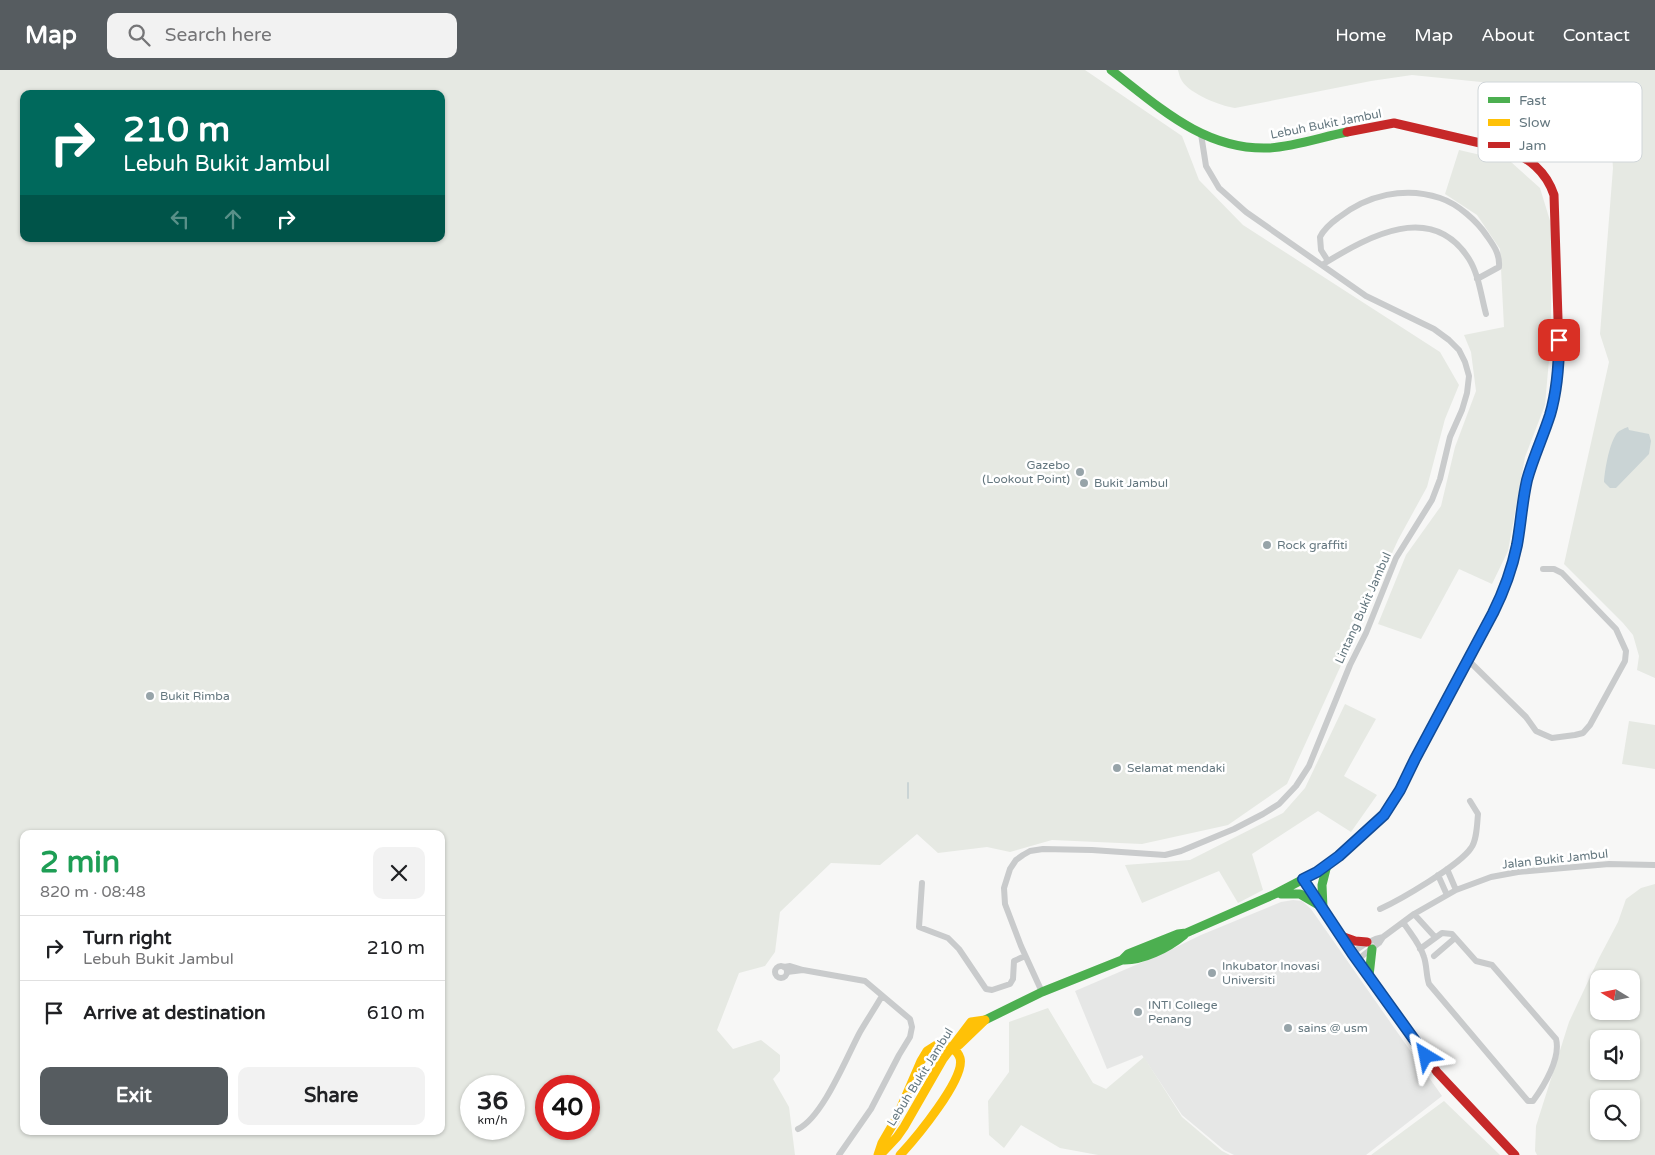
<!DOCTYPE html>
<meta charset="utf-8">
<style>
body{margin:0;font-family:"Varela Round",sans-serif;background:#f2f2f2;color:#202124;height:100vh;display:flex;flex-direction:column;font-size:19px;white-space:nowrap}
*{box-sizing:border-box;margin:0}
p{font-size:16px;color:#757577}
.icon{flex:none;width:28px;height:28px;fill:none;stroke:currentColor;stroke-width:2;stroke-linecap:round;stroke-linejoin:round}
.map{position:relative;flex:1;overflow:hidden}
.panel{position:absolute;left:20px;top:760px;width:425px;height:305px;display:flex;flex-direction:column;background:#fff;border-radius:10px;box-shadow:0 1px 4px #0004}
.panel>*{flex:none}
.guide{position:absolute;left:20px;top:20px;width:425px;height:152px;border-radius:10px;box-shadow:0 1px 4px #0004;background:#00695c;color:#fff;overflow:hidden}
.needle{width:32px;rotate:280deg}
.fabs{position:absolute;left:1590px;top:900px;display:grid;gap:10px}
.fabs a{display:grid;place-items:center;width:50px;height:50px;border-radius:10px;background:#fff;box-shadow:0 1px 4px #0004;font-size:25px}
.speed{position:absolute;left:460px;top:1005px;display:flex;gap:10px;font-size:25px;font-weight:700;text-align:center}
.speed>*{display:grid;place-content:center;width:65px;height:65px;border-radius:50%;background:#fff;box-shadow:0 1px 4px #0004;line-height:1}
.speed small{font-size:12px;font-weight:400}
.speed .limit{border:8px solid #d22;background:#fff;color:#111}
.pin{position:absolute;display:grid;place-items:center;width:42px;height:42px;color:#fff;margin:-21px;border-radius:10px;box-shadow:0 2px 8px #0006}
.me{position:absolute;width:55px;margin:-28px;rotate:325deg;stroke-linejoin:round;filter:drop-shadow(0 0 4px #0008)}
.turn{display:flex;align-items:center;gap:18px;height:105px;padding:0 20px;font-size:22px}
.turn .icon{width:65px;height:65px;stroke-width:2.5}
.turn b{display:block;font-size:35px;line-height:42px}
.lanes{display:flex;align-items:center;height:48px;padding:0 20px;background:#0003;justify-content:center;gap:25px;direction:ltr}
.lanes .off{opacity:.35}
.round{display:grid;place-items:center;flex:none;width:52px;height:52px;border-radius:10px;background:#f2f2f2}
.headline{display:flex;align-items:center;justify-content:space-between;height:85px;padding:0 20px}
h1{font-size:30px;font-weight:700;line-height:38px;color:#1e9e55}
.primary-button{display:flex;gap:10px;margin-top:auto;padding:10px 20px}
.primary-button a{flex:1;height:58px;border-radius:10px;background:#565c60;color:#fff;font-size:20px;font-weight:700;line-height:58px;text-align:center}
.primary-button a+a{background:#f2f2f2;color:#202124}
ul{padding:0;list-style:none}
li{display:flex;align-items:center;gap:15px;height:65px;padding:0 20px;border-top:1px solid #e0e0e0}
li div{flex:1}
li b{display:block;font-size:19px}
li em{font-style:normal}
header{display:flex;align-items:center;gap:30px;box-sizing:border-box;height:70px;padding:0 25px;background:#565c60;color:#fff}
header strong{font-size:24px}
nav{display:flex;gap:28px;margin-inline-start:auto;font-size:18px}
.search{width:350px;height:45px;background:#f2f2f2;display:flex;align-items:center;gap:12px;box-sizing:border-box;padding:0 18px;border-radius:10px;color:#757577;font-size:19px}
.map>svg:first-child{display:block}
</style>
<header>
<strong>Map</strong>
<div class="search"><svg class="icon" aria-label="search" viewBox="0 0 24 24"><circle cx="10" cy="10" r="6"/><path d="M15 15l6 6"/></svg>Search here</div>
<nav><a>Home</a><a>Map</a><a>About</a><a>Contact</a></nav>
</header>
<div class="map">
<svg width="1655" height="1085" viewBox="0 0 1655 1085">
<rect width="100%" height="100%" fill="#f7f7f6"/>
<path fill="#e6e7e6" d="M 1293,830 L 1302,831 L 1311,839 L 1442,1026 L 1366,1085 L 1234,1085 L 1224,1080 L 1182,1045 L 1142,985 L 1107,999 L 1075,921 L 1166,882 L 1201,865 L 1281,832 Z"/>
<path fill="#e6e9e3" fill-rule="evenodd" d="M 0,0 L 1085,0 L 1182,66 L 1199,110 L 1243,155 L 1440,282 L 1459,315 L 1445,349 L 1427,417 L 1398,470 L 1287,714 L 1228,755 L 1142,774 L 1052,770 L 1010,782 L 987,777 L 938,783 L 917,764 L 880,795 L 831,793 L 780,842 L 775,882 L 765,896 L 739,903 L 717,960 L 733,979 L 761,970 L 780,985 L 780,1001 L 773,1009 L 789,1037 L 795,1085 L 0,1085 ZM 24,24 L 441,24 L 441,169 L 24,169 ZM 24,764 L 441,764 L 441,1061 L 24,1061 ZM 514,1016 L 514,1059 L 471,1059 L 471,1016 ZM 589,1016 L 589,1059 L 546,1059 L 546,1016 Z
M 1178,0 L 1655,0 L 1655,608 L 1637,600 L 1639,586 L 1633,565 L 1623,553 L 1564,494 L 1609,292 L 1600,264 L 1613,98 L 1612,84 L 1609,74 L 1603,63 L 1593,56 L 1529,22 L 1481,12 L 1412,5 L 1371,11 L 1235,38 C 1221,36 1190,24 1182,11 C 1180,8 1179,4 1178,0 Z
M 1459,80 L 1511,92 L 1540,118 L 1551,154 L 1551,267 L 1545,335 L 1525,387 L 1508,481 L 1492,514 L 1459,499 L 1421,569 L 1378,554 L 1406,485 L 1441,436 L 1455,377 L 1476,321 L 1471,282 L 1464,265 L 1504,257 L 1500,179 L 1477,145 L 1445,124 Z
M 1345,634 L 1376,649 L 1344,706 L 1377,725 L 1351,762 L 1318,741 L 1252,784 L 1263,820 L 1238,833 L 1219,801 L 1142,833 L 1125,795 L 1190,790 L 1283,743 L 1305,718 Z
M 1629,651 L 1655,655 L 1655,699 L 1622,694 Z
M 1655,814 L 1655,1085 L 1537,1085 L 1535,1081 L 1536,1056 L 1569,952 L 1599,888 L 1618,852 L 1626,829 L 1641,818 ZM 1599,909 L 1631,909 L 1631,941 L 1599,941 ZM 1599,969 L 1631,969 L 1631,1001 L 1599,1001 ZM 1599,1029 L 1631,1029 L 1631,1061 L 1599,1061 Z
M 1048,938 L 1093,1013 L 1106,1019 L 1144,987 L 1182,1047 L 1222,1081 L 1230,1085 L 1098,1085 L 1060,1078 L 1021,1055 L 1004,1078 L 989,1065 L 988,1031 L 1009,1002 L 1009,952 Z
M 1444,1031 L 1500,1085 L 1371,1085 Z"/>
<path fill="#cad4d5" d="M 1628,357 L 1629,360 L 1649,364 L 1651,371 L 1649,384 L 1616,418 L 1610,418 L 1604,412 C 1605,399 1609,374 1617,363 C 1620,360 1623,359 1628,357 Z"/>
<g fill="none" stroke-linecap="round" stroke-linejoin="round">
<path stroke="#cad4d5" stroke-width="2" d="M 908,728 L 908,713"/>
<path stroke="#c9cbcc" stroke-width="6" d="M 1328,191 L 1321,180 L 1320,167 C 1324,159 1331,153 1338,148 C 1367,125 1405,116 1440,128 C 1458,134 1477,151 1487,166 C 1494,176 1500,184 1499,197 L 1477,209
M 1325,193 C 1369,166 1432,131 1469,189 C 1479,205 1481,226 1486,244
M 1469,591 L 1526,647 L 1536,661 L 1545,665 L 1552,668 L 1575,665 L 1583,663 L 1590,655 L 1625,591 L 1626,581 L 1616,559 L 1562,503 L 1554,499 L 1543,499
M 1447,799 L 1456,820
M 1438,805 L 1447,825
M 922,813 L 919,857 L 948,868 L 959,879 L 986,919 L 992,920 L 1010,914 L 1013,909 L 1014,891 L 1025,886
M 1380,839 C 1400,830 1460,795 1471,778 C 1477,770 1477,754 1478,744 L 1470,731
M 1414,844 L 1435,867
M 1403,852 C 1410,863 1420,874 1424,887 C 1427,896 1426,905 1429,914 L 1528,1031 L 1533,1031 C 1544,1016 1561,988 1556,969 L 1492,895 L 1476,891 L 1452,864 L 1442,863 L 1420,879
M 1352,883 C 1362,876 1371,869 1383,867
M 1434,886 L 1455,868
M 1357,890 L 1379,873 L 1383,867 L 1414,844 L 1456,820 L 1491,807 L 1518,802 L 1609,794 L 1655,795
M775 902a6 6 0 1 1 12 0a6 6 0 1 1-12 0Z
M 784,897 L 790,896 L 803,900 L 787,902
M 803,900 L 865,911 L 910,949 L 912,957 L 910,967 L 899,985 L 871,1039 L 839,1085
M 1042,922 L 1021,876 L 1005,834 L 1004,818 L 1010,799 L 1016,790 L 1023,785 L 1030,781 L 1043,779 L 1092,780 L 1165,785 L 1181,781 L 1234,759 L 1263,744 L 1279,734 L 1296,716 L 1309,696 L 1350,595 L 1366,563 L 1396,488 L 1432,430 L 1440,409 L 1450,367 L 1462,340 L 1467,323 L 1469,306 L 1465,292 L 1459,280 L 1449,270 L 1434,259 L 1366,226 L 1246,142 L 1219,118 L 1206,96 L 1201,64
M 798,1059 C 823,1047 847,986 860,962 C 867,950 875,938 882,926"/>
<path stroke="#4caf50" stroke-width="9" d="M 1111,0 C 1159,37 1204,80 1268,78 C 1293,77 1322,67 1347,62
M 1281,824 L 1300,824 L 1317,834
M 1323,838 L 1322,815 L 1327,795
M 1122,890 L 1128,884 L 1178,864 L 1186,863 L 1275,824 L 1317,802 L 1339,786 L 1384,745 L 1400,720 L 1421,677
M 1369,906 L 1372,879
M 985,950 L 1042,922 L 1122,890 C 1143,891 1168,878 1184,865"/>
<path stroke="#ffc107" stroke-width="9" d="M 1421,677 L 1502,525 L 1513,491 L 1524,427 L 1532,393 L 1549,346 L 1554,327 L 1558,304 L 1559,280
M 1303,809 L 1352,883 L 1419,976
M 959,975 L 985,950
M 878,1085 L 882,1073 L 896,1049 L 921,991 L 927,981 L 938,974 C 947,976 957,978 960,988 C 966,1008 915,1069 900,1085
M 880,1085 L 897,1067 L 904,1057 L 943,989 L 971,952 L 985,950"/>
<path stroke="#c62828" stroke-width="9" d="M 1347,62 L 1394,53 L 1506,79 C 1529,88 1546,101 1554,125 L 1559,280
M 1341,866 L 1355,871 L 1367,872
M 1419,976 L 1437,1002 L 1515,1085"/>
</g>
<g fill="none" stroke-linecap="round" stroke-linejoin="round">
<g stroke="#114b97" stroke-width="12">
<path id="route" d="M 1426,986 L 1352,883 L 1303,809 L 1317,802 L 1339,786 L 1384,745 L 1400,720 L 1415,689 L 1493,543 C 1504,521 1512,499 1517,475 C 1521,453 1522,432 1527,410 C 1533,388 1543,367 1550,345 C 1557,321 1559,295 1559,270"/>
</g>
<use href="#route" stroke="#1a73e8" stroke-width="9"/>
</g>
<g fill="#97a4a9" stroke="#fff" stroke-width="2">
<circle cx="1080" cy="402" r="5"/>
<circle cx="1084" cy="413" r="5"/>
<circle cx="1267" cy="475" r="5"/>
<circle cx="150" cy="626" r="5"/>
<circle cx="1117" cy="698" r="5"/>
<circle cx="1212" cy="903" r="5"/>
<circle cx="1138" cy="942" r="5"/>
<circle cx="1288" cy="958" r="5"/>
</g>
<g text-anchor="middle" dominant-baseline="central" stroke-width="5" stroke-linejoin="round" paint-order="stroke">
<g font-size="12" fill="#64777f" stroke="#fff">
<text transform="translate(1326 54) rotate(-11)">Lebuh Bukit Jambul</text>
<text transform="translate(1363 538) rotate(-66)">Lintang Bukit Jambul</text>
<text transform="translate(1555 789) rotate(-6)">Jalan Bukit Jambul</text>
<text transform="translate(920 1007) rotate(-58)">Lebuh Bukit Jambul</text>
</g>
<g font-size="12" fill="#64777f" stroke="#fff" text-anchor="start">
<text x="1070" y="395" text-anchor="end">Gazebo<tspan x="1070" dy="14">(Lookout Point)</tspan></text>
<text x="1094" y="413">Bukit Jambul</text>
<text x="1277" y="475">Rock graffiti</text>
<text x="160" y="626">Bukit Rimba</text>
<text x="1127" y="698">Selamat mendaki</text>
<text x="1222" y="896">Inkubator Inovasi<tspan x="1222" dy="14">Universiti</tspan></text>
<text x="1148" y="935">INTI College<tspan x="1148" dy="14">Penang</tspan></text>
<text x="1298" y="958">sains @ usm</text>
</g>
</g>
<rect x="1478" y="12" width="164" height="80" rx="8" fill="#fff" stroke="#d0d6d9" stroke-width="1"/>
<rect x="1488" y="27" width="22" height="6" fill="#4caf50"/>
<rect x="1488" y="49" width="22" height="7" fill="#ffc107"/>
<rect x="1488" y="72" width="22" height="6" fill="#c62828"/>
<g font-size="14" fill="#64777f">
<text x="1519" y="35">Fast</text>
<text x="1519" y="57">Slow</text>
<text x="1519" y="80">Jam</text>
</g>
</svg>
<div class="fabs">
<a><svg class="needle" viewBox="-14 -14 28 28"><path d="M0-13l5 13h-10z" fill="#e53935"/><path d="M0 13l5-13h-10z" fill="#757577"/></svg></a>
<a><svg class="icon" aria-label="sound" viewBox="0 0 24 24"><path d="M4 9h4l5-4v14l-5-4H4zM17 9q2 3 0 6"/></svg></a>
<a><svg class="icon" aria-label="search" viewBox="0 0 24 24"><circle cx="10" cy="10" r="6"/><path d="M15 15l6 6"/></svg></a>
</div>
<div class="speed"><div>36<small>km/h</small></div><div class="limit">40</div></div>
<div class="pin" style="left:1559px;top:270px;background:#d93025"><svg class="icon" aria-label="arrive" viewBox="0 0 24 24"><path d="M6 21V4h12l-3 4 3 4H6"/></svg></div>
<svg class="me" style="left:1426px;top:986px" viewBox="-20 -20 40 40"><path d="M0-17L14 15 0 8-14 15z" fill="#1a73e8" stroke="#fff" stroke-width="4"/></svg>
<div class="guide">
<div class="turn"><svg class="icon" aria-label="right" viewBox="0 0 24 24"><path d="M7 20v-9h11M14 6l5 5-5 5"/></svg><div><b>210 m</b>Lebuh Bukit Jambul</div></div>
<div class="lanes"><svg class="icon off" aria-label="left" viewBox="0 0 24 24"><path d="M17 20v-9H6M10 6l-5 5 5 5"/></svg><svg class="icon off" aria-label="ahead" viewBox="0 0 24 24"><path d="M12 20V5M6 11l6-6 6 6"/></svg><svg class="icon" aria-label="right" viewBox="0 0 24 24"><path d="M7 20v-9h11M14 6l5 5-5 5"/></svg></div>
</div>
<section class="panel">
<div class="headline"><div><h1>2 min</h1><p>820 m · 08:48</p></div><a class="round"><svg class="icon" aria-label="close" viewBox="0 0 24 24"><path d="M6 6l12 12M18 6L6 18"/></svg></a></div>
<ul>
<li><svg class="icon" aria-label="right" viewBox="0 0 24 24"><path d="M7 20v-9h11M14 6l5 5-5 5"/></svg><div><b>Turn right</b><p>Lebuh Bukit Jambul</p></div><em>210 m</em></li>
<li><svg class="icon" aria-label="arrive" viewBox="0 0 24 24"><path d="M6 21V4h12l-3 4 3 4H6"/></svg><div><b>Arrive at destination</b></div><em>610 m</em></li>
</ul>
<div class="primary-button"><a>Exit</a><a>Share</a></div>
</section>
</div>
